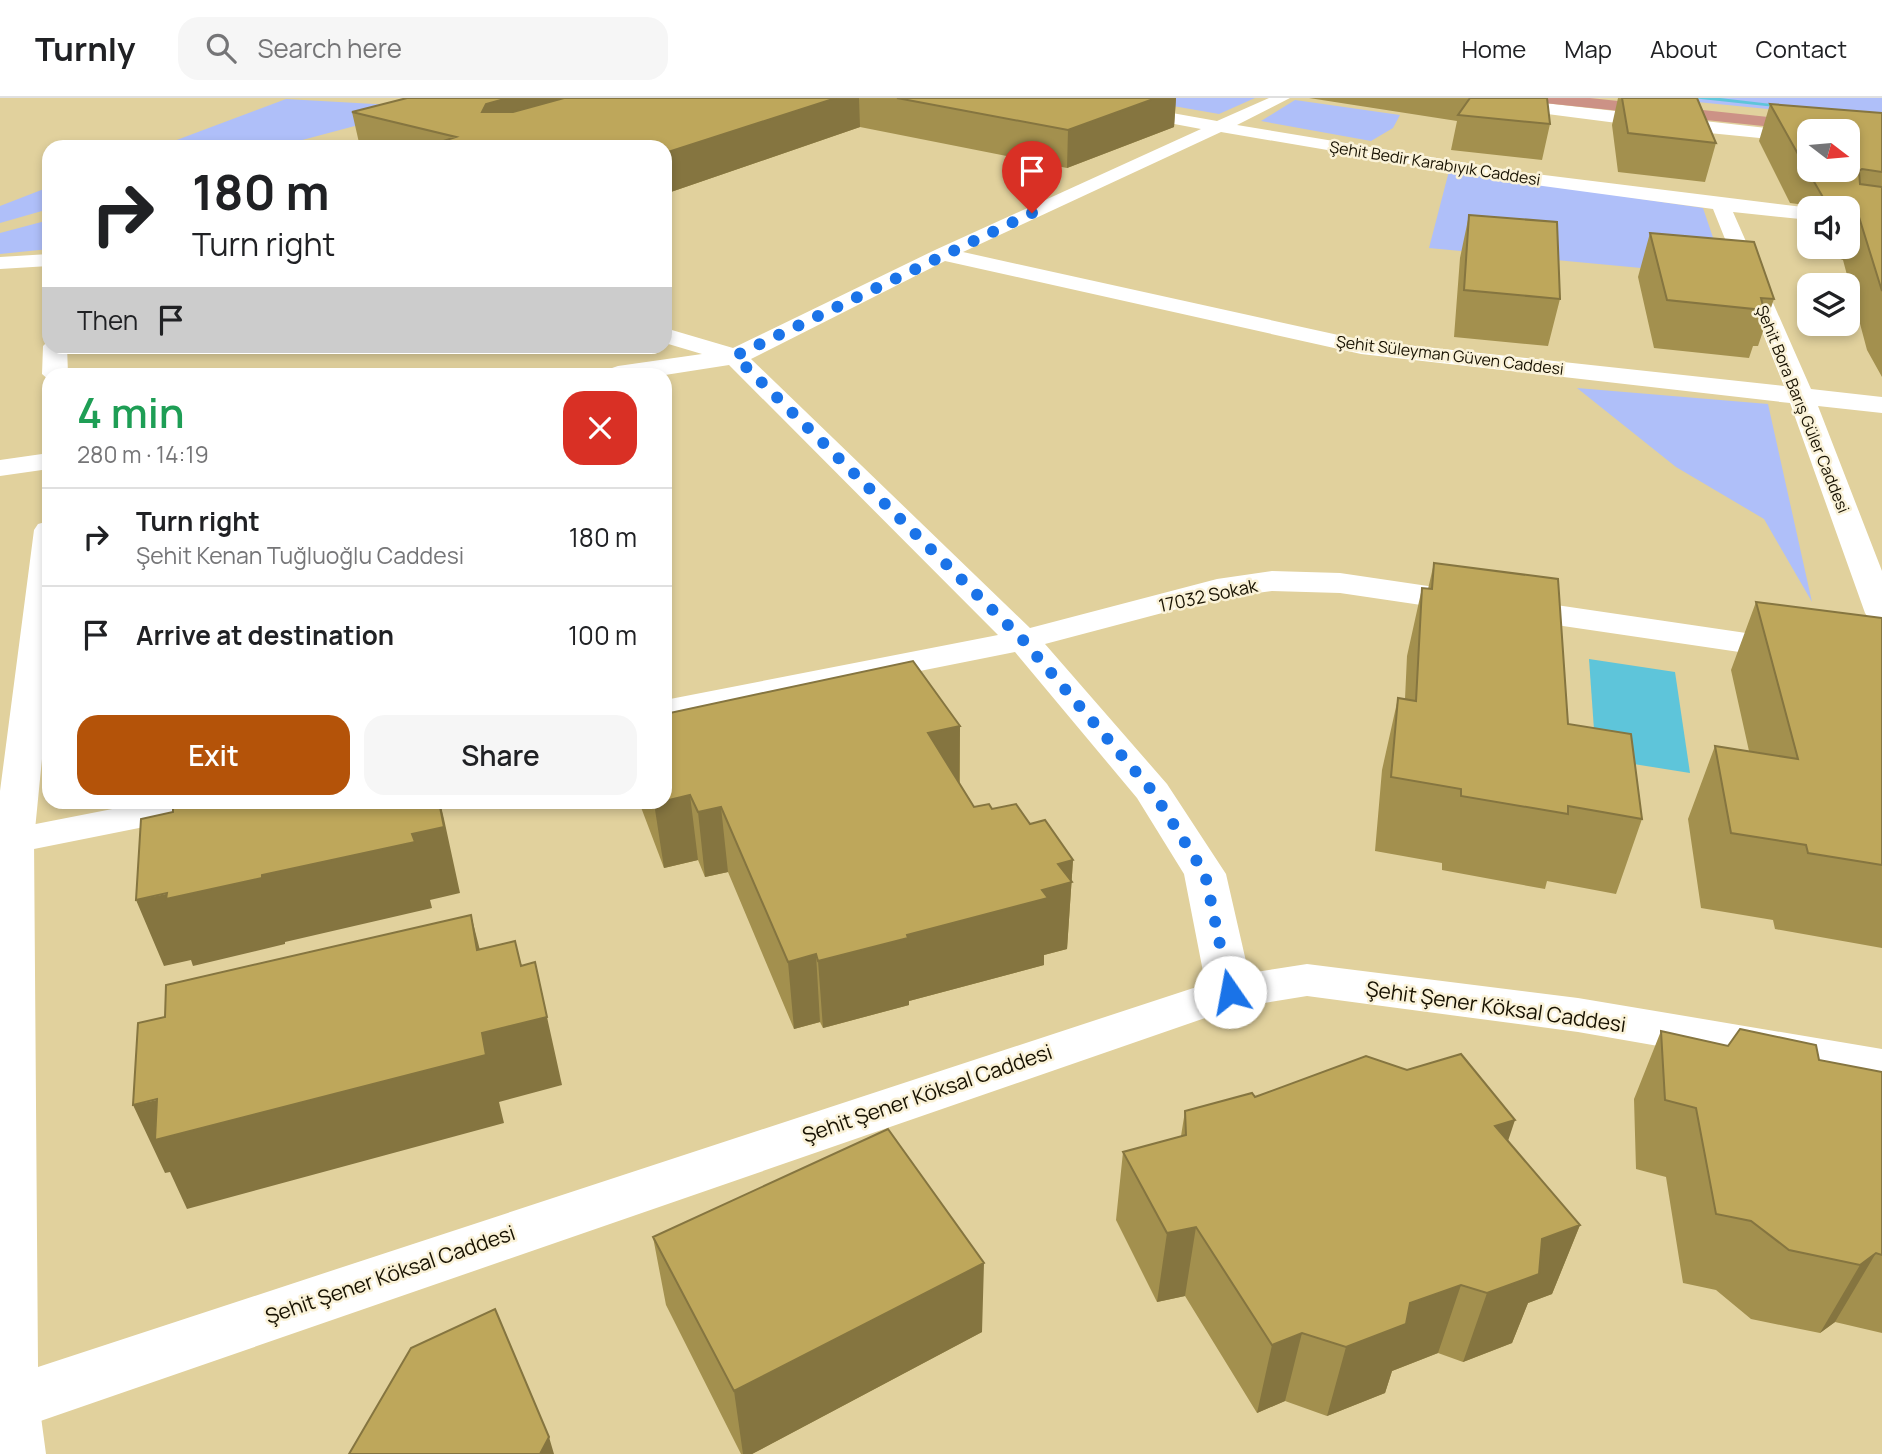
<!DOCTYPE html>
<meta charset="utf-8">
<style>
body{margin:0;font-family:Manrope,sans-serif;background:#f6f6f6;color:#202124;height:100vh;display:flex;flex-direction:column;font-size:26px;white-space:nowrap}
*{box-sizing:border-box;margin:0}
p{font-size:23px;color:#757577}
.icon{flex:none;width:38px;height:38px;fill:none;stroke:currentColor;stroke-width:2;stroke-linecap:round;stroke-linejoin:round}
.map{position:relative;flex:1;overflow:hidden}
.side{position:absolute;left:42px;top:270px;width:630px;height:441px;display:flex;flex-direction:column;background:#fff;border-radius:21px;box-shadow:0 4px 10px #0003}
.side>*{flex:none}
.hud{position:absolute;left:42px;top:42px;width:630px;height:214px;border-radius:21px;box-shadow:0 4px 10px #0003;background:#fff;color:#202124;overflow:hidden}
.needle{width:46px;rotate:106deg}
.tools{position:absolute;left:1797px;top:21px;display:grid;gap:14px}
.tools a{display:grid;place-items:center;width:63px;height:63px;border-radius:14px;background:#fff;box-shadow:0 4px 10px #0003;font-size:35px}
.pin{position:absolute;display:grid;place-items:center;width:60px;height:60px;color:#fff;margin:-72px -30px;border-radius:50% 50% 50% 0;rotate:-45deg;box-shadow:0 0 7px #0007}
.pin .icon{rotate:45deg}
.me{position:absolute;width:77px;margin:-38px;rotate:348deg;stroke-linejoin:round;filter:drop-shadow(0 0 5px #0008)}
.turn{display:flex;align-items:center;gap:24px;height:147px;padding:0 35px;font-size:32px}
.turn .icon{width:91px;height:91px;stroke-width:2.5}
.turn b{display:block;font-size:49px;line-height:60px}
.then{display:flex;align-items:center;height:66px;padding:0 35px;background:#0003;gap:14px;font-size:26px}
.round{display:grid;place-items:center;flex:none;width:74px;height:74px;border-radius:21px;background:#f6f6f6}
.summary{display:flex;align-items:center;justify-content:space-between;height:119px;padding:0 35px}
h1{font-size:42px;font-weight:600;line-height:52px;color:#1e9e55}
.cta{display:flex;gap:14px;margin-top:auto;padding:14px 35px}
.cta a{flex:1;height:80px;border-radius:21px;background:#b45309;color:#fff;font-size:28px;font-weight:600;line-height:80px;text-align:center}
.cta a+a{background:#f6f6f6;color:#202124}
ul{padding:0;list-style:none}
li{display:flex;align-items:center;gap:21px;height:98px;padding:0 35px;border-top:2px solid #e0e0e0}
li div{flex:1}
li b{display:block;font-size:26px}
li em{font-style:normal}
header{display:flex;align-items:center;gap:42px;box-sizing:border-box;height:98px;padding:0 35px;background:#fff;border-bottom:2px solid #e0e0e0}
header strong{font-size:33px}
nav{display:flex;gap:38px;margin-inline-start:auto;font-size:24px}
.search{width:490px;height:63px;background:#f6f6f6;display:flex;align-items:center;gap:18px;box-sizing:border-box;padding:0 24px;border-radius:21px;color:#757577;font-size:26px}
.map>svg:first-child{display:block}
</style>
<header>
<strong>Turnly</strong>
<div class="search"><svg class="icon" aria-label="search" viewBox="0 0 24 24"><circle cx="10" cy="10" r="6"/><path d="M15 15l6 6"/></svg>Search here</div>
<nav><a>Home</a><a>Map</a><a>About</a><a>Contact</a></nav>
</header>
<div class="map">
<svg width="1882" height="1356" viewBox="0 0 1882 1356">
<rect width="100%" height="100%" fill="#e1d19d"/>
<path fill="#afbff9" d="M 460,0 L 276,49 L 158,49 L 286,1 L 392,7 Z
M 1127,0 L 1255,0 L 1219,16 Z
M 1657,0 L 1882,0 L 1882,21 L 1867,21 Z
M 1295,2 L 1400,17 L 1393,30 L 1371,43 L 1261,23 Z
M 1449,73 L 1703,110 L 1726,178 L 1429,150 Z
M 49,89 L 49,111 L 0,125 L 0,108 Z
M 49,122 L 49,151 L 0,156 L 0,135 Z
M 1577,290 L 1768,306 L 1812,504 L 1764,421 L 1676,369 Z"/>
<path fill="#5ec5da" d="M 1589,561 L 1675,574 L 1690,675 L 1596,660 Z"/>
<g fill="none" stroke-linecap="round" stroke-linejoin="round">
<path fill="#5ec5da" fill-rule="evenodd" d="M 1692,0 L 1720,0 L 1797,9 L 1793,11 Z"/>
<path fill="#fff" fill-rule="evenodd" d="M 1054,0 L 1088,0 L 1217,23 L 1269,0 L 1290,0 L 1237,27 L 1528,75 L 1811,110 L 1810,122 L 1733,114 L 1811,291 L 1882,299 L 1882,315 L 1818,308 L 1882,473 L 1882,525 L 1870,522 L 1865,515 L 1790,305 L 1361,256 L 945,163 L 751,261 L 1030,530 L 1217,481 L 1272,473 L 1340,475 L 1882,555 L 1882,575 L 1340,495 L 1272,493 L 1219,500 L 1045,546 L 1167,686 L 1226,776 L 1253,894 L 1246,906 L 1230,910 L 1214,906 L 1207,894 L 1184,776 L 1137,700 L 1015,554 L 665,624 L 665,602 L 998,537 L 729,267 L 665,277 L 605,276 L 609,271 L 618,268 L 702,256 L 665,245 L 665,230 L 733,250 L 935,152 L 1201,31 L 1062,5 ZM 1221,34 L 1528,86 L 1713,111 L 1784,288 L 1361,242 L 963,154 Z
M 1454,0 L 1500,0 L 1810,35 L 1810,45 L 1648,29 L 1462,5 Z
M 49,355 L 49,371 L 0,378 L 0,362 Z
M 148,704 L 229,704 L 223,713 L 209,716 L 14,755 L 0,751 L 0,733 Z
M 9,1277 L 30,1285 L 39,1304 L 46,1356 L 0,1356 L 0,1280 Z"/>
<path fill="#fff" fill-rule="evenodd" d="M 49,156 L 49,168 L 0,171 L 0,159 Z"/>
<path fill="#fff" fill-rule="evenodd" d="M 49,242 L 49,248 L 67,248 L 68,276 L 49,276 L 49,282 L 42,276 L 43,248 Z
M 49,423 L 49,590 L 34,742 L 38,1269 L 1230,878 L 1307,866 L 1578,900 L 1882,951 L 1882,987 L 1578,934 L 1307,898 L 1234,910 L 0,1337 L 0,693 L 34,432 L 38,426 Z"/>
<path fill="#cc9286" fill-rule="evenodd" d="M 1536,0 L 1590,0 L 1882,31 L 1882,41 L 1848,38 L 1848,33 L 1810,33 L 1544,5 Z"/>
</g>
<path fill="#a3904e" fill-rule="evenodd" d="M 407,0 L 1176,0 L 1174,29 L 1067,70 L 860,29 L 665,96 L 665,49 L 360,49 L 352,14 Z
M 1309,0 L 1547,0 L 1550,26 L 1542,62 L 1451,52 L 1457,23 Z
M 1615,0 L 1697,0 L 1716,45 L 1705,84 L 1618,74 L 1612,27 L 1618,0 Z
M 1770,6 L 1882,15 L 1882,279 L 1867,252 L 1843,162 L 1813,151 L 1812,149 L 1848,149 L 1848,110 L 1810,110 L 1810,144 L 1799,124 L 1805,107 L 1790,105 L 1759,43 ZM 1810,33 L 1848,72 L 1810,72 Z
M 1469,117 L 1560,201 L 1548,248 L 1454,239 L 1460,160 Z
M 1650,135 L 1774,201 L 1758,248 L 1753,248 L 1749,260 L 1654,250 L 1638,179 Z
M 1434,465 L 1568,626 L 1642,721 L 1616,796 L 1547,783 L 1545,791 L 1442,772 L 1442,765 L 1375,753 L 1382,672 L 1398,600 L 1405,601 L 1407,558 L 1422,490 L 1428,491 Z
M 1756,504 L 1882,520 L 1882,850 L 1775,831 L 1773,822 L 1701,810 L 1688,721 L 1715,648 L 1749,653 L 1731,572 Z
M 960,628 L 960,686 L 974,709 L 992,711 L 1030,726 L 1073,762 L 1067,851 L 1044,857 L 1044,867 L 909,903 L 909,907 L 823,930 L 820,924 L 794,931 L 728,774 L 705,779 L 698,762 L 664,770 L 639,704 L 665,704 Z
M 1661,933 L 1728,948 L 1819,962 L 1882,974 L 1882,1235 L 1835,1224 L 1820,1235 L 1751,1221 L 1716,1192 L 1683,1185 L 1666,1079 L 1636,1071 L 1634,1001 Z
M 1255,999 L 1508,1044 L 1580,1127 L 1552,1196 L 1528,1205 L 1512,1245 L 1463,1264 L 1438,1255 L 1392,1273 L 1385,1295 L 1327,1318 L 1285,1303 L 1257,1315 L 1185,1198 L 1157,1204 L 1116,1122 L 1123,1054 L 1181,1038 L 1185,1013 Z
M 653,1139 L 982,1234 L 752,1356 L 741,1356 L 666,1207 Z"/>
<path fill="#857540" d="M 508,0 L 639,0 L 492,42 L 482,14 L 486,6 Z
M 836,0 L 859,0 L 860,29 L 665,96 L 665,55 Z
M 1156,0 L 1176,0 L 1174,29 L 1067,70 L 1068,32 Z
M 960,628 L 959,691 L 928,635 Z
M 690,697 L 698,762 L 664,770 L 654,705 Z
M 439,704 L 440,704 L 444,721 L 460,795 L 430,802 L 432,810 L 285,844 L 285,846 L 193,868 L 191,862 L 164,868 L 136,802 L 262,777 Z
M 721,709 L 728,774 L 705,779 L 698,714 Z
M 1073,762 L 1067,851 L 1044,857 L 1044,867 L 909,903 L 909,907 L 823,930 L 818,863 L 1042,792 L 1058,766 Z
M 471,817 L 488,884 L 477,852 Z
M 816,856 L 820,924 L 794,931 L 788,864 Z
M 547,919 L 562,987 L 499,1004 L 504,1025 L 187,1111 L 170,1074 L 165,1075 L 133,1007 L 482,935 Z
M 1515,1022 L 1492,1091 L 1495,1028 Z
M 1580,1127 L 1552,1196 L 1528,1205 L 1512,1245 L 1463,1264 L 1487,1195 L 1542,1141 Z
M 1196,1129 L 1185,1198 L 1157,1204 L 1167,1135 Z
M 1876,1155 L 1835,1224 L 1820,1235 L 1860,1167 Z
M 984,1165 L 982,1234 L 752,1356 L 743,1356 L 734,1293 Z
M 1461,1187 L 1438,1255 L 1392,1273 L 1385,1295 L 1327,1318 L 1346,1249 L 1410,1205 Z
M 1302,1235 L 1285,1303 L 1257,1315 L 1272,1247 Z
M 549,1339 L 554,1356 L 540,1356 Z"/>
<path fill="#bea75b" stroke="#857540" stroke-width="2" d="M 407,0 L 508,0 L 486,6 L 482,14 L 513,14 L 564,0 L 836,0 L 665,55 L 665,49 L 425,49 L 456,39 L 352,14 Z
M 897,0 L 1156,0 L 1068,32 Z
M 1470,0 L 1547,0 L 1550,26 L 1458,17 Z
M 1622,0 L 1697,0 L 1716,45 L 1628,35 Z
M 1770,6 L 1882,15 L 1882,74 L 1862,71 L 1859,73 L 1860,86 L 1882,89 L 1882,193 L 1859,119 L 1848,116 L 1848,110 L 1833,110 L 1828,108 L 1813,82 L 1825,83 L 1826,72 L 1848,72 L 1848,33 L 1810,33 L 1810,66 L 1803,65 Z
M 1469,117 L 1557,124 L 1560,201 L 1464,192 Z
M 1650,135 L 1754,144 L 1774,201 L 1761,200 L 1764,212 L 1667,202 Z
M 1434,465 L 1558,481 L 1568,626 L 1631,636 L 1642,721 L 1568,708 L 1568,716 L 1461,698 L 1461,691 L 1391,679 L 1398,600 L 1416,603 L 1422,490 L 1432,491 Z
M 1756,504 L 1882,520 L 1882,767 L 1808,755 L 1806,747 L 1731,735 L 1715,648 L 1798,661 Z
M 913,563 L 960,628 L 928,635 L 974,709 L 989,706 L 992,711 L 1016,706 L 1030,726 L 1045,722 L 1073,762 L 1058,766 L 1072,784 L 1042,792 L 1048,800 L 907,837 L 908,840 L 818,863 L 816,856 L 788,864 L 721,709 L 698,714 L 690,697 L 665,703 L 665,616 Z
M 188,704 L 439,704 L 444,729 L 412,736 L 415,744 L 262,777 L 262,780 L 166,801 L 167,795 L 136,802 L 141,721 L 173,714 L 173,707 Z
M 471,817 L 477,852 L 515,843 L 521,868 L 535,864 L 547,919 L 482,935 L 486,957 L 155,1042 L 157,1001 L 133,1007 L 138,925 L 165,919 L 166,887 Z
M 1740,931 L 1816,947 L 1819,962 L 1882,974 L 1882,1157 L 1876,1155 L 1860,1167 L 1789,1152 L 1751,1123 L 1716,1116 L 1696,1010 L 1665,1002 L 1661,933 L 1728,948 Z
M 1461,956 L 1515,1022 L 1495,1028 L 1580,1127 L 1542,1141 L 1539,1176 L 1487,1195 L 1461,1187 L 1410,1205 L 1406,1226 L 1346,1249 L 1302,1235 L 1272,1247 L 1196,1129 L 1167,1135 L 1123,1054 L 1186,1037 L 1185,1013 L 1252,995 L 1255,999 L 1366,958 L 1407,972 Z
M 888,1031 L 984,1165 L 734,1293 L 653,1139 Z
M 495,1211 L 549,1339 L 540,1356 L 349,1356 L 411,1250 Z"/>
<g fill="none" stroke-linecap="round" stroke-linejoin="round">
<path stroke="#1a73e8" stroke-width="12" stroke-dasharray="0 21.6" d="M 1032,115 L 735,258 L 1023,542 L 1153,694 L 1205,776 L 1230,894"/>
</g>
<g text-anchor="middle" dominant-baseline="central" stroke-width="5" stroke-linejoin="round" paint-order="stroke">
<g font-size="16" fill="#171101" stroke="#faf2d8">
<text transform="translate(1435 65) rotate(9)">Şehit Bedir Karabıyık Caddesi</text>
<text transform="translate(1450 257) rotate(7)">Şehit Süleyman Güven Caddesi</text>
<text transform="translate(1803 311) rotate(68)">Şehit Bora Barış Güler Caddesi</text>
</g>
<g font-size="18" fill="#171101" stroke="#faf2d8">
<text transform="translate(1208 497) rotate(-12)">17032 Sokak</text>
</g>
<g font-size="21" fill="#171101" stroke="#faf2d8">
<text transform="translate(1496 908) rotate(8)">Şehit Şener Köksal Caddesi</text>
<text transform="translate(927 995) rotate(-19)">Şehit Şener Köksal Caddesi</text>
<text transform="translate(390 1176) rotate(-19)">Şehit Şener Köksal Caddesi</text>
</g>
</g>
</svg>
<div class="tools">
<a><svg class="needle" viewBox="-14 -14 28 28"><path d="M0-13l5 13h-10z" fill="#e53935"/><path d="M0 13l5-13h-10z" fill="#757577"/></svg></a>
<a><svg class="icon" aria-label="sound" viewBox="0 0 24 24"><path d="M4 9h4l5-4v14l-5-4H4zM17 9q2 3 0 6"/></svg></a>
<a><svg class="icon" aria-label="layers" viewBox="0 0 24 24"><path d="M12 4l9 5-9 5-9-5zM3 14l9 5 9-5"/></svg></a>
</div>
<div class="pin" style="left:1032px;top:115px;background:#d93025"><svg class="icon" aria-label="arrive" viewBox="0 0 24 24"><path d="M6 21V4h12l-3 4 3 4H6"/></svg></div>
<svg class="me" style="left:1230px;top:894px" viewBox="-20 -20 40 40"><circle r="19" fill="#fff"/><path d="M0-13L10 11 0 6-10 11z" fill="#1a73e8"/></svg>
<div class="hud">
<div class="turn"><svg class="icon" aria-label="right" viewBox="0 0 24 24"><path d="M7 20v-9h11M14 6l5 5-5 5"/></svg><div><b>180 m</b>Turn right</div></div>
<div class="then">Then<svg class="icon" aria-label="arrive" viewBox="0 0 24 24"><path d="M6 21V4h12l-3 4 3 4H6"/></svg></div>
</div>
<section class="side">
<div class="summary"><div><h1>4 min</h1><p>280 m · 14:19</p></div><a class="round" style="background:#d93025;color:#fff"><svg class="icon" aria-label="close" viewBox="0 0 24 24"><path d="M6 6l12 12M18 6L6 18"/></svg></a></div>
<ul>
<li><svg class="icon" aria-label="right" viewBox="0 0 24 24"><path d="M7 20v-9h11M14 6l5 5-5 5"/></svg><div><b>Turn right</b><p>Şehit Kenan Tuğluoğlu Caddesi</p></div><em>180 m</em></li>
<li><svg class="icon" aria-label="arrive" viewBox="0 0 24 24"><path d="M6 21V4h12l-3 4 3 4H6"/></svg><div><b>Arrive at destination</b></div><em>100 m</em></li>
</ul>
<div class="cta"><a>Exit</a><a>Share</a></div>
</section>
</div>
